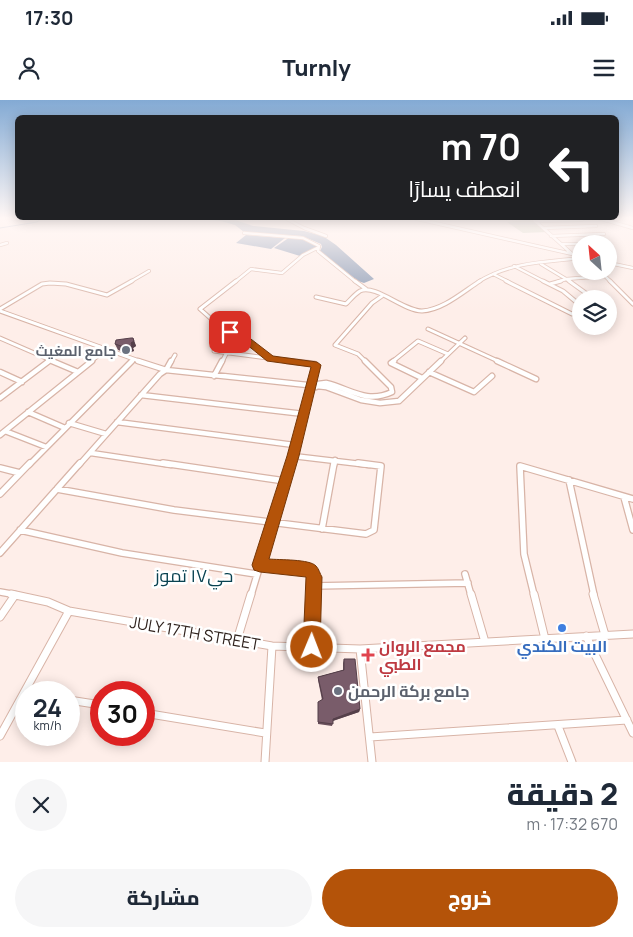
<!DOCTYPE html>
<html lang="ar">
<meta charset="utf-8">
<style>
body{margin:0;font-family:Manrope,Cairo,sans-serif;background:#f6f6f7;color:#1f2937;direction:rtl;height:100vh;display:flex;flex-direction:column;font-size:19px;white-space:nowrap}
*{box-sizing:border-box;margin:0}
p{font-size:16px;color:#747a83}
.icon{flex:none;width:28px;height:28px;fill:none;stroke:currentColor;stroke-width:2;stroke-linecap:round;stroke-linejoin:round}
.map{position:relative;height:662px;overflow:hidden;direction:ltr}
.panel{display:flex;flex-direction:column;background:#fff;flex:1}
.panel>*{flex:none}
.guide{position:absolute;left:15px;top:15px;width:604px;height:105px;border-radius:8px;box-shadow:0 2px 12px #0003;direction:rtl;background:#202124;color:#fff;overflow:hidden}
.needle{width:32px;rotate:333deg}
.buttons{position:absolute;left:572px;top:135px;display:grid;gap:10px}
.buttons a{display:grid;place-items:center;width:45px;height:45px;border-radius:50%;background:#fff;box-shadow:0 2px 12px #0003;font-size:25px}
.speed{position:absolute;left:15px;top:581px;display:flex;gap:10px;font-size:25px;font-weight:700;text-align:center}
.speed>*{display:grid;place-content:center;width:65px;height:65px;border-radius:50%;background:#fff;box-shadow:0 2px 12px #0003;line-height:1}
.speed small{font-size:12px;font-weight:400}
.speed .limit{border:8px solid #d22;background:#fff;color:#111}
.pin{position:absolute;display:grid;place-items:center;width:42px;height:42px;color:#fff;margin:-21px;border-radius:10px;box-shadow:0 2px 8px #0006}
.me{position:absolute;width:55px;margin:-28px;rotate:1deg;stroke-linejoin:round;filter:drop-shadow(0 0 4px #0008)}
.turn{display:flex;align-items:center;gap:18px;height:105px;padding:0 15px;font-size:22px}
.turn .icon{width:65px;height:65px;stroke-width:2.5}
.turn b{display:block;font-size:35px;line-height:42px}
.round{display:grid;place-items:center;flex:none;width:52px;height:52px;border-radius:26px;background:#f6f6f7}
.overview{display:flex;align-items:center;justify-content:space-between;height:85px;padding:0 15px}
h1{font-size:30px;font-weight:800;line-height:38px}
.button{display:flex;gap:10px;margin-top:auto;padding:10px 15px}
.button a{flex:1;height:58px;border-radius:30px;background:#b45309;color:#fff;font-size:20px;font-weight:800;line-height:58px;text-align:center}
.button a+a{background:#f6f6f7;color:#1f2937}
.status{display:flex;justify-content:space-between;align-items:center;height:35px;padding:0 25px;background:#fff;direction:ltr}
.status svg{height:14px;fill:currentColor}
header{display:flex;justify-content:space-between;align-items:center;height:65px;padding:0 15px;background:#fff;font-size:22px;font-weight:800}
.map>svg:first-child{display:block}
</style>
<div class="status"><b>17:30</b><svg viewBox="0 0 49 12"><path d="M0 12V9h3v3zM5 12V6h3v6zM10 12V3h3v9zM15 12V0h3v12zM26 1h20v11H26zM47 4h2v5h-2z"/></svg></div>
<header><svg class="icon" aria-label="menu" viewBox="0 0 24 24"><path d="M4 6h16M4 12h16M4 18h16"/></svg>Turnly<svg class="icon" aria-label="person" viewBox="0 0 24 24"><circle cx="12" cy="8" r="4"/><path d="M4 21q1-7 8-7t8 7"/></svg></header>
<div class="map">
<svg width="633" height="662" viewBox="0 0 633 662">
<rect width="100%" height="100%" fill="#feeee9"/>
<path fill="#c0c4ac" d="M 531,119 L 546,132 L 523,133 L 507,122 Z"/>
<path fill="#8c9bb5" d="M 186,118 L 230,118 L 253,126 L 304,131 L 323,136 L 336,145 L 374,179 L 364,183 L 358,181 L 320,151 L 322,147 L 321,144 L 302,136 L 244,132 L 235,125 L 221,121 Z
M 246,135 L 284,138 L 285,138 L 271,149 L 236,143 Z
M 290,137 L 302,138 L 319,146 L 300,156 L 274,148 Z"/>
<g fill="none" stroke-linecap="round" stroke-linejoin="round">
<path stroke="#8c9bb5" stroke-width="1" d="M 0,128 L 37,122 L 42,118"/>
<g stroke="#d8b4a7" stroke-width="4">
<path id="street-far4" d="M 285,118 L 304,128 L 326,136
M 413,118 L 581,156
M 532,118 L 571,153
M 598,118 L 633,128
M 535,121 L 582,120
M 543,128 L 596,126
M 244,133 L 303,138 L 319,146 L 318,151 L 356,182
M 551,136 L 604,134
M 561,144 L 581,144
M 584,144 L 605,143
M 0,145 L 7,143
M 609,163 L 633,168
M 541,164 L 571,182
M 514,166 L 545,182
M 600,171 L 611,182
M 493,174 L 509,182
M 130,182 L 149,171
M 235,182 L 251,169 L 282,173 L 303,155 L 319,147
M 478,182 C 510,162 545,162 581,158
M 557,182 L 566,179 L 605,176"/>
</g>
<g stroke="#d8b4a7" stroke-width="5">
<path id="street-far3" d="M 236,181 L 200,209 L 218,225 L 255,247 L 270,258
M 355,181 L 366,189
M 506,181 L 572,214
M 543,181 L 563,191 L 581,206
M 569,181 L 594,199
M 610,181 L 633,204
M 550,184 L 561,181
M 316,197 L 346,204 C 350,200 355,194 360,191 C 376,184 403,211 422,211 C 443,210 464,191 480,181
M 0,209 L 42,184 L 50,183 L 66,184 L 107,195 L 132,181
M 0,211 L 142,262
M 609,212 L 612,214
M 428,229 L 500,262
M 0,238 L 55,262
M 214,251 L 298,262
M 47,262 L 50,260
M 90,262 L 105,250
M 131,262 L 133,260
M 171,262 L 175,255
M 222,262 L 226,254
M 366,262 L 358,254 L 335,245 L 372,203 L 382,196
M 392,262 L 418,241 L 448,254
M 440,262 L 465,238"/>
</g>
<g stroke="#d8b4a7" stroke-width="7">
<path id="street-far2" d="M 52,261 L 78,272
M 138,261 L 166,270 L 326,287 L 361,300 L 380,303 L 399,301 L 441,261
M 287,261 L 314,264 L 317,267 L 290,365
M 394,261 L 391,263 L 422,278
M 497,261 L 536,279
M 0,272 L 22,282
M 429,272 L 474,292 L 492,276
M 214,276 L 222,261
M 316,287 L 318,284 L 326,283 C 351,289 366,304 392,292 L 391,287 L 365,261
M 141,295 L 304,314
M 0,298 L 49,261
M 28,312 L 65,328
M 117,322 L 294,345
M 69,323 L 106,334
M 5,331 L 46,347
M 0,335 L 92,261
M 91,353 L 171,365
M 293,356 L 369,365
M 29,365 L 132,261
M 79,365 L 160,274 L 166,270 L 171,261
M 334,365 L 335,360"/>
</g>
<g stroke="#d8b4a7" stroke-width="8">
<path id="street-far1" d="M 163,363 L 285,381
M 0,368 L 20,373
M 569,380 L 594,495
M 57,389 L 174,410 L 366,434 L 374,430 L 381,366 L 358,363
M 0,394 L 30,363
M 624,397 L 633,430
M 322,429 L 334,363
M 20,430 L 122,453 L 256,474
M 0,453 L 80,363
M 260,465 L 308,469 L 314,477 L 313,495
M 465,474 L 471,495
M 313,486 L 468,483
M 0,492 L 17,495
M 251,495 L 291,363
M 534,495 L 524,454 L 520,366 L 633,399"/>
</g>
<g stroke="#d8b4a7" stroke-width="9">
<path id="street" d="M 11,494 L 48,502 L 69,511 L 272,546 L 360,549 L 633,534
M 471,494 L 485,542
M 534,494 L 545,539
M 593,494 L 605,535
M 0,517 L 15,495
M 586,536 L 633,633
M 237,540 L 251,494
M 312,547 L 314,494
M 360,549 L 372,662
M 69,600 L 101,605
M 144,613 L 265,633
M 558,626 L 572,662
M 0,636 L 69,511
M 370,637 L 627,620
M 265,662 L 272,546"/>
</g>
<use href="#street-far4" stroke="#fff" stroke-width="2.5"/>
<use href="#street-far3" stroke="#fff" stroke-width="3"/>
<use href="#street-far2" stroke="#fff" stroke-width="4.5"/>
<use href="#street-far1" stroke="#fff" stroke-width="5.5"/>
<use href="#street" stroke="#fff" stroke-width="7"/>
</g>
<path fill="#684f5b" d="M 133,238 L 136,246 L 133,248 L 134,251 L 127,253 L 118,250 L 115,244 Z
M 344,559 L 360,609 L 359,612 L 333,621 L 332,626 L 318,624 L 318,602 L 322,600 L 318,580 L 318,577 L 343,570 L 343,563 Z"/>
<path fill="#55404a" d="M 133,238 L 136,246 L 133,248 L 134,251 L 127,253 L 124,247 Z
M 360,609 L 359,612 L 332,621 L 333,619 Z"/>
<path fill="#795c6a" stroke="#55404a" d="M 131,238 L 133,238 L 134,241 L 131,243 L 132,246 L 124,247 L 115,244 L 116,240 Z
M 344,559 L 355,559 L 360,609 L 333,619 L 333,624 L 318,622 L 318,602 L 323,599 L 318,577 L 344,570 Z"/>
<linearGradient id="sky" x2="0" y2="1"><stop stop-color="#83aad4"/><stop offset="0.56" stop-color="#fff7f5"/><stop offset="1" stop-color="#fff7f5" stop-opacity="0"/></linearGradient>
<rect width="633" height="211" fill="url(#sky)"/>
<path fill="#b45309" stroke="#753606" d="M 230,229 L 247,236 L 273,256 L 317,262 L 321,265 L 299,356 L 269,459 C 279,460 310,459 316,466 C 319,469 320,474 322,477 L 320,547 L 318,553 L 312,555 L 305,553 L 303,547 L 306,477 L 260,472 L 254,470 L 252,465 L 287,356 L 311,267 L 267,261 L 241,240 L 226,234 L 226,230 Z"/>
<g fill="#6b7280" stroke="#fff" stroke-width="2">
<circle cx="126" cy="250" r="5"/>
<circle cx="338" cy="591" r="5"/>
</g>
<circle fill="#3f7fe0" stroke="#fff" stroke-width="2" cx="562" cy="528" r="5"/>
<path fill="#e0444e" stroke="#fff" stroke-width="2" d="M365.5 547.5h5v5h5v5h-5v5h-5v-5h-5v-5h5z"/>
<g text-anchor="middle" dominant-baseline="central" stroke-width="5" stroke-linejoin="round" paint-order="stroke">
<g font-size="14" font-weight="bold" fill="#5b616d" stroke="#fff" text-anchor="end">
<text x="116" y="250">جامع المغيث</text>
</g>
<g font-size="16" fill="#30231e" stroke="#fff">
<text transform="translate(195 533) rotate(10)">JULY 17TH STREET</text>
</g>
<g font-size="16" font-weight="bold" fill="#be3a42" stroke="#fff" text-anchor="start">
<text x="379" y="546">مجمع الروان<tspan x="379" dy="18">الطبي</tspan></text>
</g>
<g font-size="16" font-weight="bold" fill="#366cbe" stroke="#fff">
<text x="562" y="546">البيت الكندي</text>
</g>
<g font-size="16" font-weight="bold" fill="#5b616d" stroke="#fff" text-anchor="start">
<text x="348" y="591">جامع بركة الرحمن</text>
</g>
<g font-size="18" fill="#094251" stroke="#fff">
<text x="194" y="475">حي۱۷ تموز</text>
</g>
</g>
</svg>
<div class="buttons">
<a><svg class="needle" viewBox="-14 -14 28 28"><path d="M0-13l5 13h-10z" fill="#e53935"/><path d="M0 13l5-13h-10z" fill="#747a83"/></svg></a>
<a><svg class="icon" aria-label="layers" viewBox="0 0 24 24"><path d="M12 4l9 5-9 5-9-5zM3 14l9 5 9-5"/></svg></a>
</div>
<div class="speed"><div>24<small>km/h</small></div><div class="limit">30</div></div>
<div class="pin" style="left:230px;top:232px;background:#d93025"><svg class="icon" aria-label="arrive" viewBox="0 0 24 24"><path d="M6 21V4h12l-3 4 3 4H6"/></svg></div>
<svg class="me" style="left:312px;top:547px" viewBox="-20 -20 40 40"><circle r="17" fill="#b45309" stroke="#fff" stroke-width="3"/><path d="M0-11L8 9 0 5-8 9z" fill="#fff"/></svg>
<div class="guide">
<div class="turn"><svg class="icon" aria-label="left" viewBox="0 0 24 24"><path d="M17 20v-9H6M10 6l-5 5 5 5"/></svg><div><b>70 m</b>انعطف يسارًا</div></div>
</div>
</div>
<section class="panel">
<div class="overview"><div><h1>2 دقيقة</h1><p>670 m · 17:32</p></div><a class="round"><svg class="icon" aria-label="close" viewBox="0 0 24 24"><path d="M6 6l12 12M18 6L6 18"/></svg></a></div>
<div class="button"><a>خروج</a><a>مشاركة</a></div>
</section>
